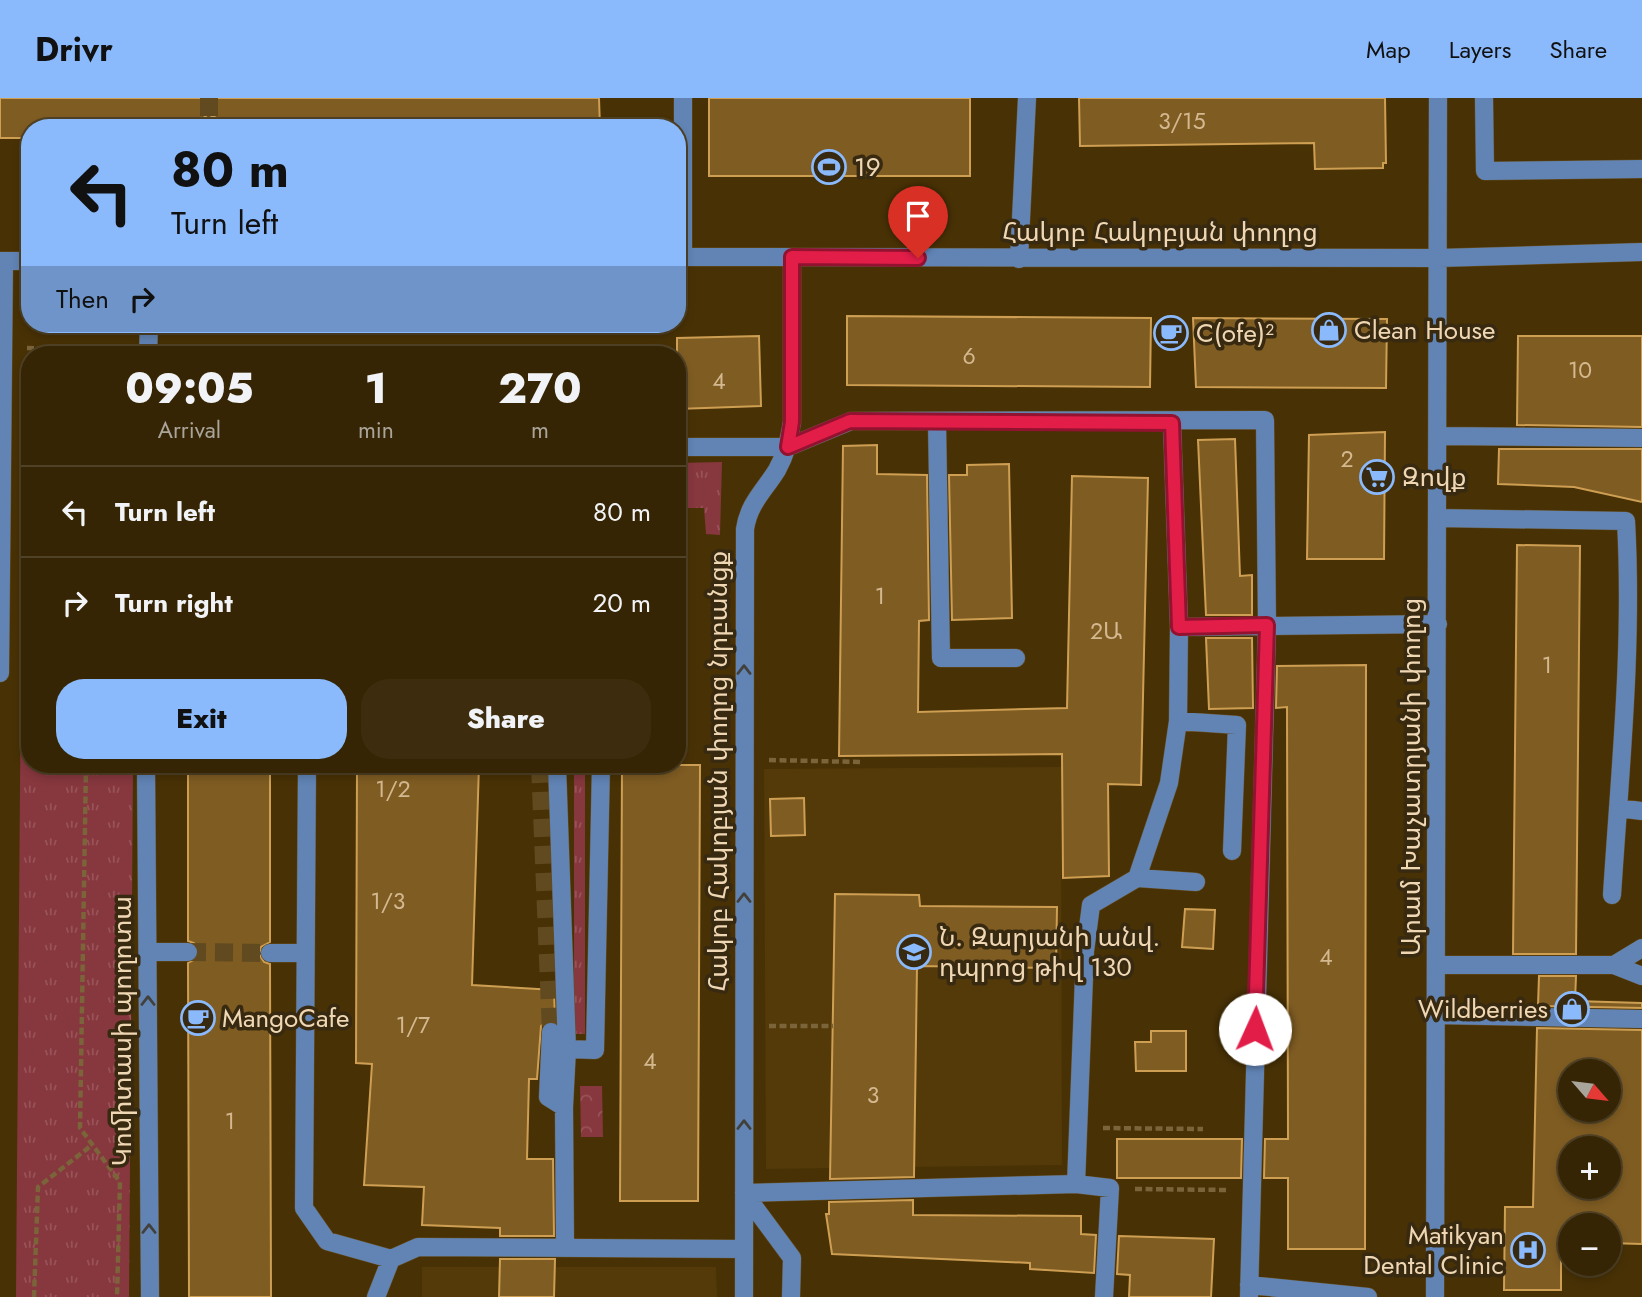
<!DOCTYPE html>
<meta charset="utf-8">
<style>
body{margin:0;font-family:Jost,"Noto Sans Armenian",sans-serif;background:#3d2d0e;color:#f1f3f6;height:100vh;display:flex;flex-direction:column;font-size:26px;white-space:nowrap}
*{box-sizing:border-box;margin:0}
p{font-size:23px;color:#aaa59a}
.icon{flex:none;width:38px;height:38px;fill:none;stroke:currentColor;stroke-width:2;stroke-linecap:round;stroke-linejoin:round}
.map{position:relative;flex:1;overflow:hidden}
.drawer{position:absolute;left:21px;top:248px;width:665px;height:427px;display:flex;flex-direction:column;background:#362504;border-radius:28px;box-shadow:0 4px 10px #0003,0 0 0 2px #504226}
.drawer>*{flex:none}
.guide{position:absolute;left:21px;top:21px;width:665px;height:214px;border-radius:28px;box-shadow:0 4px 10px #0003,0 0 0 2px #504226;background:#8bbafc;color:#111;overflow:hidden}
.needle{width:46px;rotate:118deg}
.tools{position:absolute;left:1558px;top:961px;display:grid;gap:14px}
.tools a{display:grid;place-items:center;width:63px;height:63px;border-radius:50%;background:#362504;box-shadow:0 4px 10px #0003,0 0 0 2px #504226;font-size:35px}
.pin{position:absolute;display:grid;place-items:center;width:60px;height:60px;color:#fff;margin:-72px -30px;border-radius:50% 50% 50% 0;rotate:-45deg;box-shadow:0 0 7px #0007}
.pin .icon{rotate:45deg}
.me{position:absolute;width:77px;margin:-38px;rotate:2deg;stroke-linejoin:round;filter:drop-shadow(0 0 5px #0008)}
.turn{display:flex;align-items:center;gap:24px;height:147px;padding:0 35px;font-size:32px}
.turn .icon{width:91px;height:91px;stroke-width:2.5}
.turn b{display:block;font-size:49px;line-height:60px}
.then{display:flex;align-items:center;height:66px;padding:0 35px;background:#0003;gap:14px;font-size:26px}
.eta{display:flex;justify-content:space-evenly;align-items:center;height:119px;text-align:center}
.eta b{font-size:42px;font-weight:800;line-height:49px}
.action{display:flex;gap:14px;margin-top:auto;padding:14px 35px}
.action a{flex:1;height:80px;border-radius:28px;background:#8bbafc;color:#111;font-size:28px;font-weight:800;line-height:80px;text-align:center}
.action a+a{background:#3d2d0e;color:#f1f3f6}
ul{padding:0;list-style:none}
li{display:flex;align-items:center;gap:21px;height:91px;padding:0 35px;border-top:2px solid #504226}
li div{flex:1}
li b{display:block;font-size:26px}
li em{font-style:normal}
header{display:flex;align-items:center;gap:42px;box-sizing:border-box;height:98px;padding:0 35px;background:#8bbafc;color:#111}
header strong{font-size:33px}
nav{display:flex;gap:38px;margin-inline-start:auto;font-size:24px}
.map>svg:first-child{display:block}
</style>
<header>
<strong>Drivr</strong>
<nav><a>Map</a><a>Layers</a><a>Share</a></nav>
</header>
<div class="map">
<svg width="1642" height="1199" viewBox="0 0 1642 1199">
<defs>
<pattern id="grass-tufts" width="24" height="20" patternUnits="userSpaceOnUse" patternTransform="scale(1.75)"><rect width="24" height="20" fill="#87373e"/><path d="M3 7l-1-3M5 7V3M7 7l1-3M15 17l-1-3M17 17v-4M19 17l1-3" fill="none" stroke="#985358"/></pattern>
<pattern id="forest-crowns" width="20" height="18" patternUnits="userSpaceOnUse" patternTransform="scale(1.75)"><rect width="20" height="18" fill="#87373e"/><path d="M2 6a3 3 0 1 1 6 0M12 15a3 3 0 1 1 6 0" fill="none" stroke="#985358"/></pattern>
</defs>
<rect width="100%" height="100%" fill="#483105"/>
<path fill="#543a09" d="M 1061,669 L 1062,1067 L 766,1071 L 764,671 Z
M 422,1169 L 716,1169 L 717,1199 L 422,1199 Z"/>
<path fill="url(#grass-tufts)" d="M 23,312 L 30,312 L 30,667 L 133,667 L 129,1199 L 16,1199 Z
M 722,364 L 720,437 L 706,436 L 704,410 L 677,410 L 677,365 Z
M 574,667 L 585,667 L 585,936 L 574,936 Z"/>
<path fill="url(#forest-crowns)" d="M 580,988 L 602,988 L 603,1039 L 581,1039 Z"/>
<path fill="#7f5c22" stroke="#ce9f53" stroke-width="2" fill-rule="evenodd" d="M 0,0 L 599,0 L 600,30 L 253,30 L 253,27 L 220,27 L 215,19 L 208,17 L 200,22 L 198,28 L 187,30 L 30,30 L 30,40 L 0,40 Z
M 709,0 L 970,0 L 970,78 L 709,78 Z
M 1079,0 L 1385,0 L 1386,65 L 1383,65 L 1383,70 L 1315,71 L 1314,45 L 1080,48 Z
M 847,218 L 1151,220 L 1150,289 L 847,287 Z
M 1193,220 L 1387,221 L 1386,290 L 1196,289 Z
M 759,238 L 761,308 L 677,311 L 677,240 Z
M 1518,238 L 1642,238 L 1642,329 L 1517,327 Z
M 1385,334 L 1384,461 L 1307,461 L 1309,337 Z
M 1235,341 L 1240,478 L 1252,477 L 1252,517 L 1206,517 L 1198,342 Z
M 877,347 L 877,376 L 927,377 L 929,522 L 919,523 L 918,614 L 1067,610 L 1072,378 L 1148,380 L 1141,687 L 1108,686 L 1109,778 L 1063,780 L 1062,656 L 839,658 L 843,348 Z
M 1499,351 L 1642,351 L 1642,404 L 1574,389 L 1498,386 Z
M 1009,366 L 1012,520 L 952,522 L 949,377 L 967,377 L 967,367 Z
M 1517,447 L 1580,448 L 1576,856 L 1513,856 Z
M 1206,540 L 1252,540 L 1253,610 L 1209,611 Z
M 1366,567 L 1365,1151 L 1288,1151 L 1288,1080 L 1264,1080 L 1265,1041 L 1288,1041 L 1287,609 L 1276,610 L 1277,568 Z
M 188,667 L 270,667 L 270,844 L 261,849 L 259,856 L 264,864 L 270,866 L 271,1199 L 189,1199 L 188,865 L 197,860 L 199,853 L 194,845 L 188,843 Z
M 357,667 L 479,667 L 472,887 L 554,892 L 555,924 L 546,924 L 541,928 L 537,981 L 529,981 L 527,1061 L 553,1061 L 554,1138 L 500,1138 L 500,1130 L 422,1127 L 424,1089 L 364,1087 L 372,966 L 356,965 Z
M 622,667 L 700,667 L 698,1103 L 620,1103 Z
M 804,700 L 805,737 L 771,738 L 770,701 Z
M 835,796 L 919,797 L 920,808 L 1057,809 L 1056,870 L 917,868 L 914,1079 L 830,1081 Z
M 1185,811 L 1215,812 L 1213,851 L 1182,849 Z
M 1539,878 L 1576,878 L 1575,903 L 1642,905 L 1642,910 L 1538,908 Z
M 1537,930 L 1642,932 L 1642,1146 L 1608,1145 L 1608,1127 L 1570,1127 L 1570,1144 L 1561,1144 L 1561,1192 L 1504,1192 L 1505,1109 L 1533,1109 ZM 1570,973 L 1608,973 L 1608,1012 L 1570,1012 ZM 1570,1050 L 1608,1050 L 1608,1088 L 1570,1088 Z
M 1151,933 L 1186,933 L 1186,973 L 1136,973 L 1135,944 L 1151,944 Z
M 1117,1041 L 1242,1041 L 1241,1080 L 1117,1080 Z
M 913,1102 L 913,1117 L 1081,1118 L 1081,1136 L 1096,1137 L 1094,1175 L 1030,1171 L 1030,1165 L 832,1156 L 826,1116 L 829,1116 L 829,1104 Z
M 1119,1138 L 1214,1141 L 1211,1199 L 1129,1199 L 1130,1177 L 1117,1176 Z
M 500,1161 L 555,1161 L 554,1199 L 499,1199 Z"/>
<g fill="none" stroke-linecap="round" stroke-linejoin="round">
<path stroke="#614a1f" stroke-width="18" stroke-dasharray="18 9" stroke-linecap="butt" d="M 209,0 L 209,28
M 540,667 L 551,934
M 188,854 L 270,855"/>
<g stroke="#664f24" stroke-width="19">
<path id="minor" d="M 683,0 L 683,158
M 1484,0 L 1485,73 L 1642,71
M 209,30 L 209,28
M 677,159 L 1439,160 L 1642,154
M 1019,161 L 1027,0
M 0,163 L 30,163
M 148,257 L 149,226
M 937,324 L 941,560 L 1016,560
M 1172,325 L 1179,529
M 1439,338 L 1642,340
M 677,349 L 788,349 L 851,323 L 1265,322 L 1267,527 L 1249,1199
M 1438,420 L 1626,423 C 1633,549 1620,672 1612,797
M 0,575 L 4,163
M 1178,623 L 1237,627 L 1232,753
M 146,667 L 150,1199
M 307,667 L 304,1110 L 327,1143 L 391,1161
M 557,667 L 567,951
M 1618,710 L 1642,713
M 1137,780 L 1196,784
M 148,854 L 188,854
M 270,855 L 305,855
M 1437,867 L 1614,867 L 1642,850
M 1614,867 L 1642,878
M 1436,917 L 1641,921
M 551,934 L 548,999 L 564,1009
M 1076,1086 L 1085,853 L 1091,807 L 1137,780 L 1169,685 L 1178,623 L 1179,529 L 1438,526
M 744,1095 L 1076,1086 L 1110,1090 L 1104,1199
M 744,1095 L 792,1160 L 791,1199
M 565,1149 L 564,1009 L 567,951 L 595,952 L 601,667
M 1249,1187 L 1368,1199
M 376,1199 L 391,1161 L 418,1149 L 744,1151
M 744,1199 L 745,431 C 749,405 764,393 777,372 C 786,356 789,342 792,324 L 792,159
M 1435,1199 L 1438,0"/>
</g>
<path stroke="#7b633a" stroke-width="4.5" stroke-dasharray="7 3.5" stroke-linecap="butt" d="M 27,250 L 124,253
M 769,662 L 860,664
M 86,667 L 80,1030 L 120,1084 L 117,1199
M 769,928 L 833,928
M 1103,1030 L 1203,1031
M 1135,1091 L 1228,1092
M 34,1199 L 38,1089 L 92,1047"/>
<use href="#minor" stroke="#6184b5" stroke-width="18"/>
</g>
<defs><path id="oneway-chevron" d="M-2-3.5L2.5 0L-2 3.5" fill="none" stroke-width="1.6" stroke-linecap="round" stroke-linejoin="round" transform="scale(1.75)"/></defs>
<g stroke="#42403a">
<use href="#oneway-chevron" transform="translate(744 572) rotate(-90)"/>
<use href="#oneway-chevron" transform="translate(744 800) rotate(-90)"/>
<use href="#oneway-chevron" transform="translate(148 903) rotate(-90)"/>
<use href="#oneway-chevron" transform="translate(744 1027) rotate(-90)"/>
<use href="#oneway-chevron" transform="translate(149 1131) rotate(-90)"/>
</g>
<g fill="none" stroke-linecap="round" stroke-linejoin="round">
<g stroke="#92132f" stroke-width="18">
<path id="route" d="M 918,160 L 792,159 L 792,324 L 788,349 L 850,323 L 1172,325 L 1179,529 L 1267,527 L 1255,931"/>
</g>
<use href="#route" stroke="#e11d48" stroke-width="12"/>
</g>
<defs>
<g id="stadium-ring" transform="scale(1.75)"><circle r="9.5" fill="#382911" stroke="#8bbafc" stroke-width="1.5"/><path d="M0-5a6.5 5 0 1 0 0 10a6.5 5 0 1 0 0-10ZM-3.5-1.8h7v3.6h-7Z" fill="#8bbafc"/></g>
<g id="shop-ring" transform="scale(1.75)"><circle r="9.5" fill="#382911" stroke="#8bbafc" stroke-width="1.5"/><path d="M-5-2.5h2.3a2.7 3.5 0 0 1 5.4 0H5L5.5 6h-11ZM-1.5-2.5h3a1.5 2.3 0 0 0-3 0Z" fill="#8bbafc"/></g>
<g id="cafe-ring" transform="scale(1.75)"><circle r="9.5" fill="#382911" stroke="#8bbafc" stroke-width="1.5"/><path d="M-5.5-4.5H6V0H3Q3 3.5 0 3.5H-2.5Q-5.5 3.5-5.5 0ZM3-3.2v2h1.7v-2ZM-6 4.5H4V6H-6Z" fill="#8bbafc"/></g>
<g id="supermarket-ring" transform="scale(1.75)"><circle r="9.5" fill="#382911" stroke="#8bbafc" stroke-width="1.5"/><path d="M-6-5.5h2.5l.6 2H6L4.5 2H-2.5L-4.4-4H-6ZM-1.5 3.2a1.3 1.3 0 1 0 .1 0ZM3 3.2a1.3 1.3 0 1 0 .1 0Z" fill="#8bbafc"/></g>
<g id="school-ring" transform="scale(1.75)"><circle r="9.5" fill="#382911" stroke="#8bbafc" stroke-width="1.5"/><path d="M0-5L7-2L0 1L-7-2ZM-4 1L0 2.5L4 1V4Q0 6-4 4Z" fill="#8bbafc"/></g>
<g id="hospital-ring" transform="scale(1.75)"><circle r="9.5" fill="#382911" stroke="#8bbafc" stroke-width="1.5"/><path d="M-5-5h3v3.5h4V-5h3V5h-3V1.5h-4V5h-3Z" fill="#8bbafc"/></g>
</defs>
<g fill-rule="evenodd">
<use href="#stadium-ring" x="829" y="69"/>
<use href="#shop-ring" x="1329" y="232"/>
<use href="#cafe-ring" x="1171" y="235"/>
<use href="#supermarket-ring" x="1377" y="379"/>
<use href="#school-ring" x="914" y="854"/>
<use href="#shop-ring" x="1572" y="911"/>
<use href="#cafe-ring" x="198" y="920"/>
<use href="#hospital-ring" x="1528" y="1152"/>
</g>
<g text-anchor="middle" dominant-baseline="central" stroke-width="7" stroke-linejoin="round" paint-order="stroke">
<g font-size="23" fill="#d4b890">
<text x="1182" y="23">3/15</text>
<text x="969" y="258">6</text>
<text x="1580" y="272">10</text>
<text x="719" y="283">4</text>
<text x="1347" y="361">2</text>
<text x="880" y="498">1</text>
<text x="1106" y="533">2Ա</text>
<text x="1547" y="567">1</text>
<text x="393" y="691">1/2</text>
<text x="388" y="803">1/3</text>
<text x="1326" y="859">4</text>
<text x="413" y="927">1/7</text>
<text x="650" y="963">4</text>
<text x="873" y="997">3</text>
<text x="230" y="1023">1</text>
</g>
<g font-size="26" fill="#f0d7b4" stroke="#382911" text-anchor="start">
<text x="854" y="69">19</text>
<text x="1354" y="232">Clean House</text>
<text x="1196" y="235">C(ofe)²</text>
<text x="1402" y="379">Զովք</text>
<text x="939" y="839">Ն. Զարյանի անվ.<tspan x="939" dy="30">դպրոց թիվ 130</tspan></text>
<text x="1548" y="911" text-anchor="end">Wildberries</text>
<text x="222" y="920">MangoCafe</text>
<text x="1504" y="1137" text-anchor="end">Matikyan<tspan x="1504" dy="30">Dental Clinic</tspan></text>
</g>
<g font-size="26" fill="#f0d7b4" stroke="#382911">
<text x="1160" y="134">Հակոբ Հակոբյան փողոց</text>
<text transform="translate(718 673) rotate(-90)">Հակոբ Հակոբյան փողոց նրբանցք</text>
<text transform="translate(1411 679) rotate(-90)">Արամ Խաչատրյանի փողոց</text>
<text transform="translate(122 933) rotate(-90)">Կոմիտասի պողոտա</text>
</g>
</g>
</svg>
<div class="tools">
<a><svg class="needle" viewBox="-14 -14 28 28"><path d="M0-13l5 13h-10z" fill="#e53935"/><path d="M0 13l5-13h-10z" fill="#aaa59a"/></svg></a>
<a>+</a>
<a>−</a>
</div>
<div class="pin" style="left:918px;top:160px;background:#d93025"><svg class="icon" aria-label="arrive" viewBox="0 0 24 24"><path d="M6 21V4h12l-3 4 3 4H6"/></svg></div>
<svg class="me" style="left:1255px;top:931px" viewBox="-20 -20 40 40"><circle r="19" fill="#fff"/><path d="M0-13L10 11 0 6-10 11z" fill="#e11d48"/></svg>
<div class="guide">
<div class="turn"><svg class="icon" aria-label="left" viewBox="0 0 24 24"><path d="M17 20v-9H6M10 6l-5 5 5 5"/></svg><div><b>80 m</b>Turn left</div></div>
<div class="then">Then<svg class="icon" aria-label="right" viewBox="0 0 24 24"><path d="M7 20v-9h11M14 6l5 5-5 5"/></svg></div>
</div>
<section class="drawer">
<div class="eta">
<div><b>09:05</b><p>Arrival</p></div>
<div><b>1</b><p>min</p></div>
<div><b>270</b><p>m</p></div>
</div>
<ul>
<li><svg class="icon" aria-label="left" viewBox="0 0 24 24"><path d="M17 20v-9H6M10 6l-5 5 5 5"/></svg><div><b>Turn left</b></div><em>80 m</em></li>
<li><svg class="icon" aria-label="right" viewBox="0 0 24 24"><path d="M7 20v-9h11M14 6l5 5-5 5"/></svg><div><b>Turn right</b></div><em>20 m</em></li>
</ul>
<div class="action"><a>Exit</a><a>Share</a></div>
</section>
</div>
